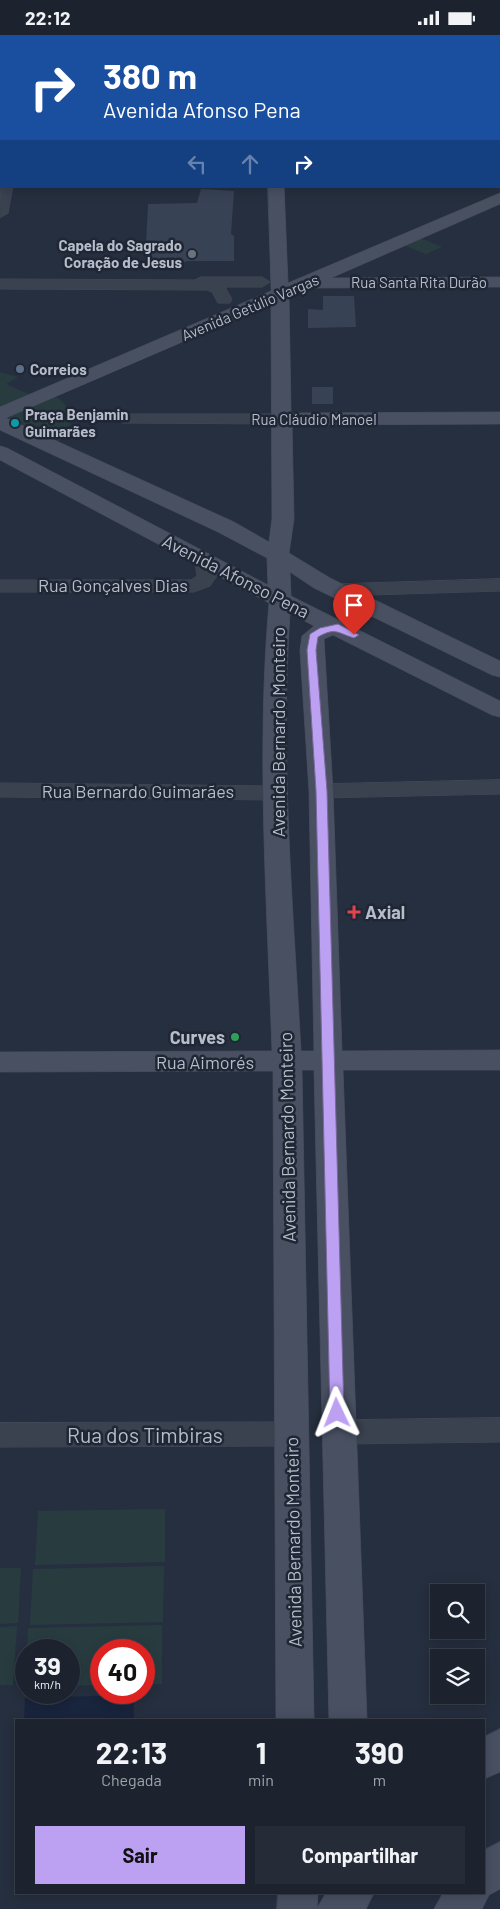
<!DOCTYPE html>
<html lang="pt">
<meta charset="utf-8">
<style>
body{margin:0;font-family:Barlow,sans-serif;background:#252b37;color:#f1f3f6;height:100vh;display:flex;flex-direction:column;font-size:19px;white-space:nowrap}
*{box-sizing:border-box;margin:0}
p{font-size:16px;color:#a0a4aa}
.icon{flex:none;width:28px;height:28px;fill:none;stroke:currentColor;stroke-width:2;stroke-linecap:round;stroke-linejoin:round}
.map{position:relative;flex:1;overflow:hidden}
.sheet{position:absolute;left:15px;top:1684px;width:470px;height:175px;display:flex;flex-direction:column;background:#1c232f;border-radius:0px;box-shadow:0 2px 12px #0003,0 0 0 1px #3a404b}
.sheet>*{flex:none}
.hud{position:absolute;left:0px;top:0px;width:500px;height:152px;box-shadow:0 2px 12px #0003,0 0 0 1px #3a404b;background:#1a4fa0;color:#fff;overflow:hidden}
.buttons{position:absolute;left:430px;top:1549px;display:grid;gap:10px}
.buttons a{display:grid;place-items:center;width:55px;height:55px;border-radius:0px;background:#1c232f;box-shadow:0 2px 12px #0003,0 0 0 1px #3a404b;font-size:25px}
.speed{position:absolute;left:15px;top:1604px;display:flex;gap:10px;font-size:25px;font-weight:700;text-align:center}
.speed>*{display:grid;place-content:center;width:65px;height:65px;border-radius:50%;background:#1c232f;box-shadow:0 2px 12px #0003,0 0 0 1px #3a404b;line-height:1}
.speed small{font-size:12px;font-weight:400}
.speed .limit{border:8px solid #d22;background:#fff;color:#111}
.pin{position:absolute;display:grid;place-items:center;width:42px;height:42px;color:#fff;margin:-51px -21px;border-radius:50% 50% 50% 0;rotate:-45deg;box-shadow:0 0 5px #0007}
.pin .icon{rotate:45deg}
.me{position:absolute;width:55px;margin:-28px;rotate:358deg;stroke-linejoin:round;filter:drop-shadow(0 0 4px #0008)}
.turn{display:flex;align-items:center;gap:18px;height:105px;padding:0 20px;font-size:22px}
.turn .icon{width:65px;height:65px;stroke-width:2.5}
.turn b{display:block;font-size:35px;line-height:42px}
.lanes{display:flex;align-items:center;height:48px;padding:0 20px;background:#0003;justify-content:center;gap:25px;direction:ltr}
.lanes .off{opacity:.35}
.eta{display:flex;justify-content:space-evenly;align-items:center;height:85px;text-align:center}
.eta b{font-size:30px;font-weight:700;line-height:35px}
.button{display:flex;gap:10px;margin-top:auto;padding:10px 20px}
.button a{flex:1;height:58px;border-radius:0px;background:#bca0f2;color:#111;font-size:20px;font-weight:700;line-height:58px;text-align:center}
.button a+a{background:#252b37;color:#f1f3f6}
.status{display:flex;justify-content:space-between;align-items:center;height:35px;padding:0 25px;background:#1c232f;direction:ltr}
.status svg{height:14px;fill:currentColor}
.map>svg:first-child{display:block}
</style>
<div class="status"><b>22:12</b><svg viewBox="0 0 49 12"><path d="M0 12V9h3v3zM5 12V6h3v6zM10 12V3h3v9zM15 12V0h3v12zM26 1h20v11H26zM47 4h2v5h-2z"/></svg></div>
<div class="map">
<svg width="500" height="1874" viewBox="0 0 500 1874">
<rect width="100%" height="100%" fill="#262f3f"/>
<path fill="#283c40" d="M 418,202 L 442,212 L 426,219 L 401,209 Z
M 0,337 L 18,342 L 6,349 C 14,352 23,358 32,359 C 58,363 60,357 73,384 L 64,402 L 56,409 L 0,391 Z
M 165,1474 L 165,1527 L 35,1530 L 38,1476 Z
M 164,1531 L 163,1587 L 30,1590 L 33,1534 Z
M 0,1533 L 21,1533 L 18,1588 L 0,1589 Z
M 162,1590 L 162,1649 L 144,1649 L 144,1615 L 101,1615 L 101,1650 L 69,1651 L 69,1615 L 27,1615 L 28,1593 Z
M 17,1591 L 13,1650 L 0,1650 L 0,1592 Z"/>
<path fill="#19253d" d="M 134,1660 L 134,1685 L 24,1685 L 25,1663 Z"/>
<path fill="#384255" d="M 201,154 L 234,156 L 231,199 L 234,201 L 234,226 L 188,226 L 174,230 L 165,226 L 150,226 L 150,208 L 146,208 L 148,169 L 197,168 Z
M 323,261 L 354,261 L 356,292 L 308,293 L 308,274 L 323,275 Z
M 312,352 L 333,352 L 333,369 L 312,369 Z"/>
<g fill="none" stroke-linecap="round" stroke-linejoin="round">
<g stroke="#434a58" stroke-width="1">
<path id="street" d="M 32,0 L 46,0 L 46,1 L 33,1 Z
M 499,39 L 500,39 L 500,47 L 499,47 Z
M 0,40 L 1,40 L 1,48 L 0,48 Z
M 499,134 L 500,134 L 500,142 L 499,142 Z
M 1,147 L 1,151 L 13,151 L 8,178 L 0,183 Z
M 201,242 L 262,242 L 270,247 L 262,252 L 225,252 L 232,264 L 230,268 L 218,268 L 212,257 L 207,255 L 0,254 L 0,244 L 194,245 Z
M 128,379 L 281,379 L 287,380 L 290,384 L 287,388 L 281,389 L 122,388 L 119,384 L 122,380 Z
M 205,521 L 212,523 L 217,541 L 210,551 L 194,557 L 0,557 L 0,545 L 191,545 L 197,541 L 195,527 L 198,523 Z
M 500,544 L 500,556 L 337,561 L 330,559 L 327,555 L 330,551 L 337,549 Z
M 500,745 L 500,759 L 321,763 L 313,761 L 310,756 L 313,751 L 321,749 Z
M 0,748 L 275,751 L 283,753 L 286,758 L 283,763 L 275,765 L 0,762 Z
M 500,1383 L 500,1407 L 338,1409 L 327,1406 L 323,1397 L 327,1388 L 338,1385 Z
M 291,1387 L 302,1390 L 306,1399 L 302,1408 L 291,1411 L 0,1412 L 0,1388 Z"/>
</g>
<g stroke="#434a58" stroke-width="1">
<path id="secondary" d="M 259,0 L 273,0 L 273,1 L 259,1 Z
M 499,16 L 500,16 L 500,28 L 499,28 Z
M 268,151 L 284,151 L 288,248 L 500,158 L 500,169 L 331,243 L 500,242 L 500,252 L 317,253 L 310,251 L 289,261 L 291,378 L 500,377 L 500,389 L 292,390 L 294,484 L 289,518 L 330,543 L 500,626 L 500,642 L 492,640 L 314,553 L 290,537 L 291,561 L 500,666 L 500,682 L 492,680 L 333,600 L 324,604 L 333,756 L 342,1016 L 500,1015 L 500,1035 L 343,1035 L 367,1685 L 329,1685 L 314,1035 L 302,1035 L 314,1685 L 276,1685 L 273,1036 L 0,1037 L 0,1017 L 272,1016 C 267,867 256,717 269,568 L 0,425 L 0,411 L 7,413 L 268,550 L 267,523 L 218,497 L 0,395 L 0,372 L 271,256 ZM 271,269 L 272,484 L 269,507 L 234,487 L 6,383 ZM 290,578 L 314,591 L 302,601 L 300,615 L 309,756 L 314,1016 L 301,1016 C 293,871 280,724 290,578 Z
M 500,1694 L 500,1737 L 484,1744 L 484,1702 Z
M 500,1807 L 500,1854 L 489,1860 L 482,1874 L 434,1874 L 443,1858 L 484,1858 L 484,1815 Z
M 278,1858 L 318,1858 L 317,1873 L 326,1858 L 374,1858 L 366,1874 L 277,1874 Z"/>
</g>
<g stroke="#434a58" stroke-width="29">
<path id="primary" d="M 494,0 L 494,1"/>
</g>
<use href="#street" fill="#3a414f" fill-rule="evenodd"/>
<use href="#secondary" fill="#485062" fill-rule="evenodd"/>
<use href="#primary" stroke="#58606f" stroke-width="28"/>
</g>
<path fill="#bca0f2" stroke="#7a689d" d="M 338,589 L 359,600 L 354,603 C 337,598 336,592 318,602 L 316,615 L 327,756 L 344,1378 L 342,1382 L 332,1382 L 330,1378 L 316,756 L 307,615 L 310,599 L 320,593 Z"/>
<circle fill="#6b7280" stroke="#1f2634" stroke-width="2" cx="192" cy="219" r="5"/>
<circle fill="#5c6f8a" stroke="#1f2634" stroke-width="2" cx="20" cy="334" r="5"/>
<circle fill="#0f9aa8" stroke="#1f2634" stroke-width="2" cx="15" cy="388" r="5"/>
<path fill="#e0444e" stroke="#1f2634" stroke-width="2" d="M351.5 869.5h5v5h5v5h-5v5h-5v-5h-5v-5h5z"/>
<circle fill="#2e9e5b" stroke="#1f2634" stroke-width="2" cx="235" cy="1002" r="5"/>
<g text-anchor="middle" dominant-baseline="central" stroke-width="5" stroke-linejoin="round" paint-order="stroke">
<g font-size="15" font-weight="bold" fill="#b6bcca" stroke="#1f2634" text-anchor="start">
<text x="182" y="210" text-anchor="end">Capela do Sagrado<tspan x="182" dy="17">Coração de Jesus</tspan></text>
<text x="30" y="334">Correios</text>
<text x="25" y="379">Praça Benjamin<tspan x="25" dy="17">Guimarães</tspan></text>
</g>
<g font-size="15" fill="#b6bcca" stroke="#1f2634">
<text x="419" y="247">Rua Santa Rita Durão</text>
<text transform="translate(250 272) rotate(-23)">Avenida Getúlio Vargas</text>
<text x="314" y="384">Rua Cláudio Manoel</text>
</g>
<g font-size="18" fill="#b6bcca" stroke="#1f2634">
<text transform="translate(236 541) rotate(27)">Avenida Afonso Pena</text>
<text x="113" y="550">Rua Gonçalves Dias</text>
<text transform="translate(278 697) rotate(-90)">Avenida Bernardo Monteiro</text>
<text x="138" y="756">Rua Bernardo Guimarães</text>
<text x="205" y="1027">Rua Aimorés</text>
<text transform="translate(287 1102) rotate(-91)">Avenida Bernardo Monteiro</text>
<text transform="translate(293 1507) rotate(-91)">Avenida Bernardo Monteiro</text>
</g>
<g font-size="18" font-weight="bold" fill="#b6bcca" stroke="#1f2634" text-anchor="start">
<text x="365" y="877">Axial</text>
<text x="225" y="1002" text-anchor="end">Curves</text>
</g>
<g font-size="21" fill="#b6bcca" stroke="#1f2634">
<text x="145" y="1399">Rua dos Timbiras</text>
</g>
</g>
</svg>
<div class="buttons">
<a><svg class="icon" aria-label="search" viewBox="0 0 24 24"><circle cx="10" cy="10" r="6"/><path d="M15 15l6 6"/></svg></a>
<a><svg class="icon" aria-label="layers" viewBox="0 0 24 24"><path d="M12 4l9 5-9 5-9-5zM3 14l9 5 9-5"/></svg></a>
</div>
<div class="speed"><div>39<small>km/h</small></div><div class="limit">40</div></div>
<div class="pin" style="left:354px;top:600px;background:#d93025"><svg class="icon" aria-label="arrive" viewBox="0 0 24 24"><path d="M6 21V4h12l-3 4 3 4H6"/></svg></div>
<svg class="me" style="left:337px;top:1378px" viewBox="-20 -20 40 40"><path d="M0-17L14 15 0 8-14 15z" fill="#bca0f2" stroke="#fff" stroke-width="4"/></svg>
<div class="hud">
<div class="turn"><svg class="icon" aria-label="right" viewBox="0 0 24 24"><path d="M7 20v-9h11M14 6l5 5-5 5"/></svg><div><b>380 m</b>Avenida Afonso Pena</div></div>
<div class="lanes"><svg class="icon off" aria-label="left" viewBox="0 0 24 24"><path d="M17 20v-9H6M10 6l-5 5 5 5"/></svg><svg class="icon off" aria-label="ahead" viewBox="0 0 24 24"><path d="M12 20V5M6 11l6-6 6 6"/></svg><svg class="icon" aria-label="right" viewBox="0 0 24 24"><path d="M7 20v-9h11M14 6l5 5-5 5"/></svg></div>
</div>
<section class="sheet">
<div class="eta">
<div><b>22:13</b><p>Chegada</p></div>
<div><b>1</b><p>min</p></div>
<div><b>390</b><p>m</p></div>
</div>
<div class="button"><a>Sair</a><a>Compartilhar</a></div>
</section>
</div>
